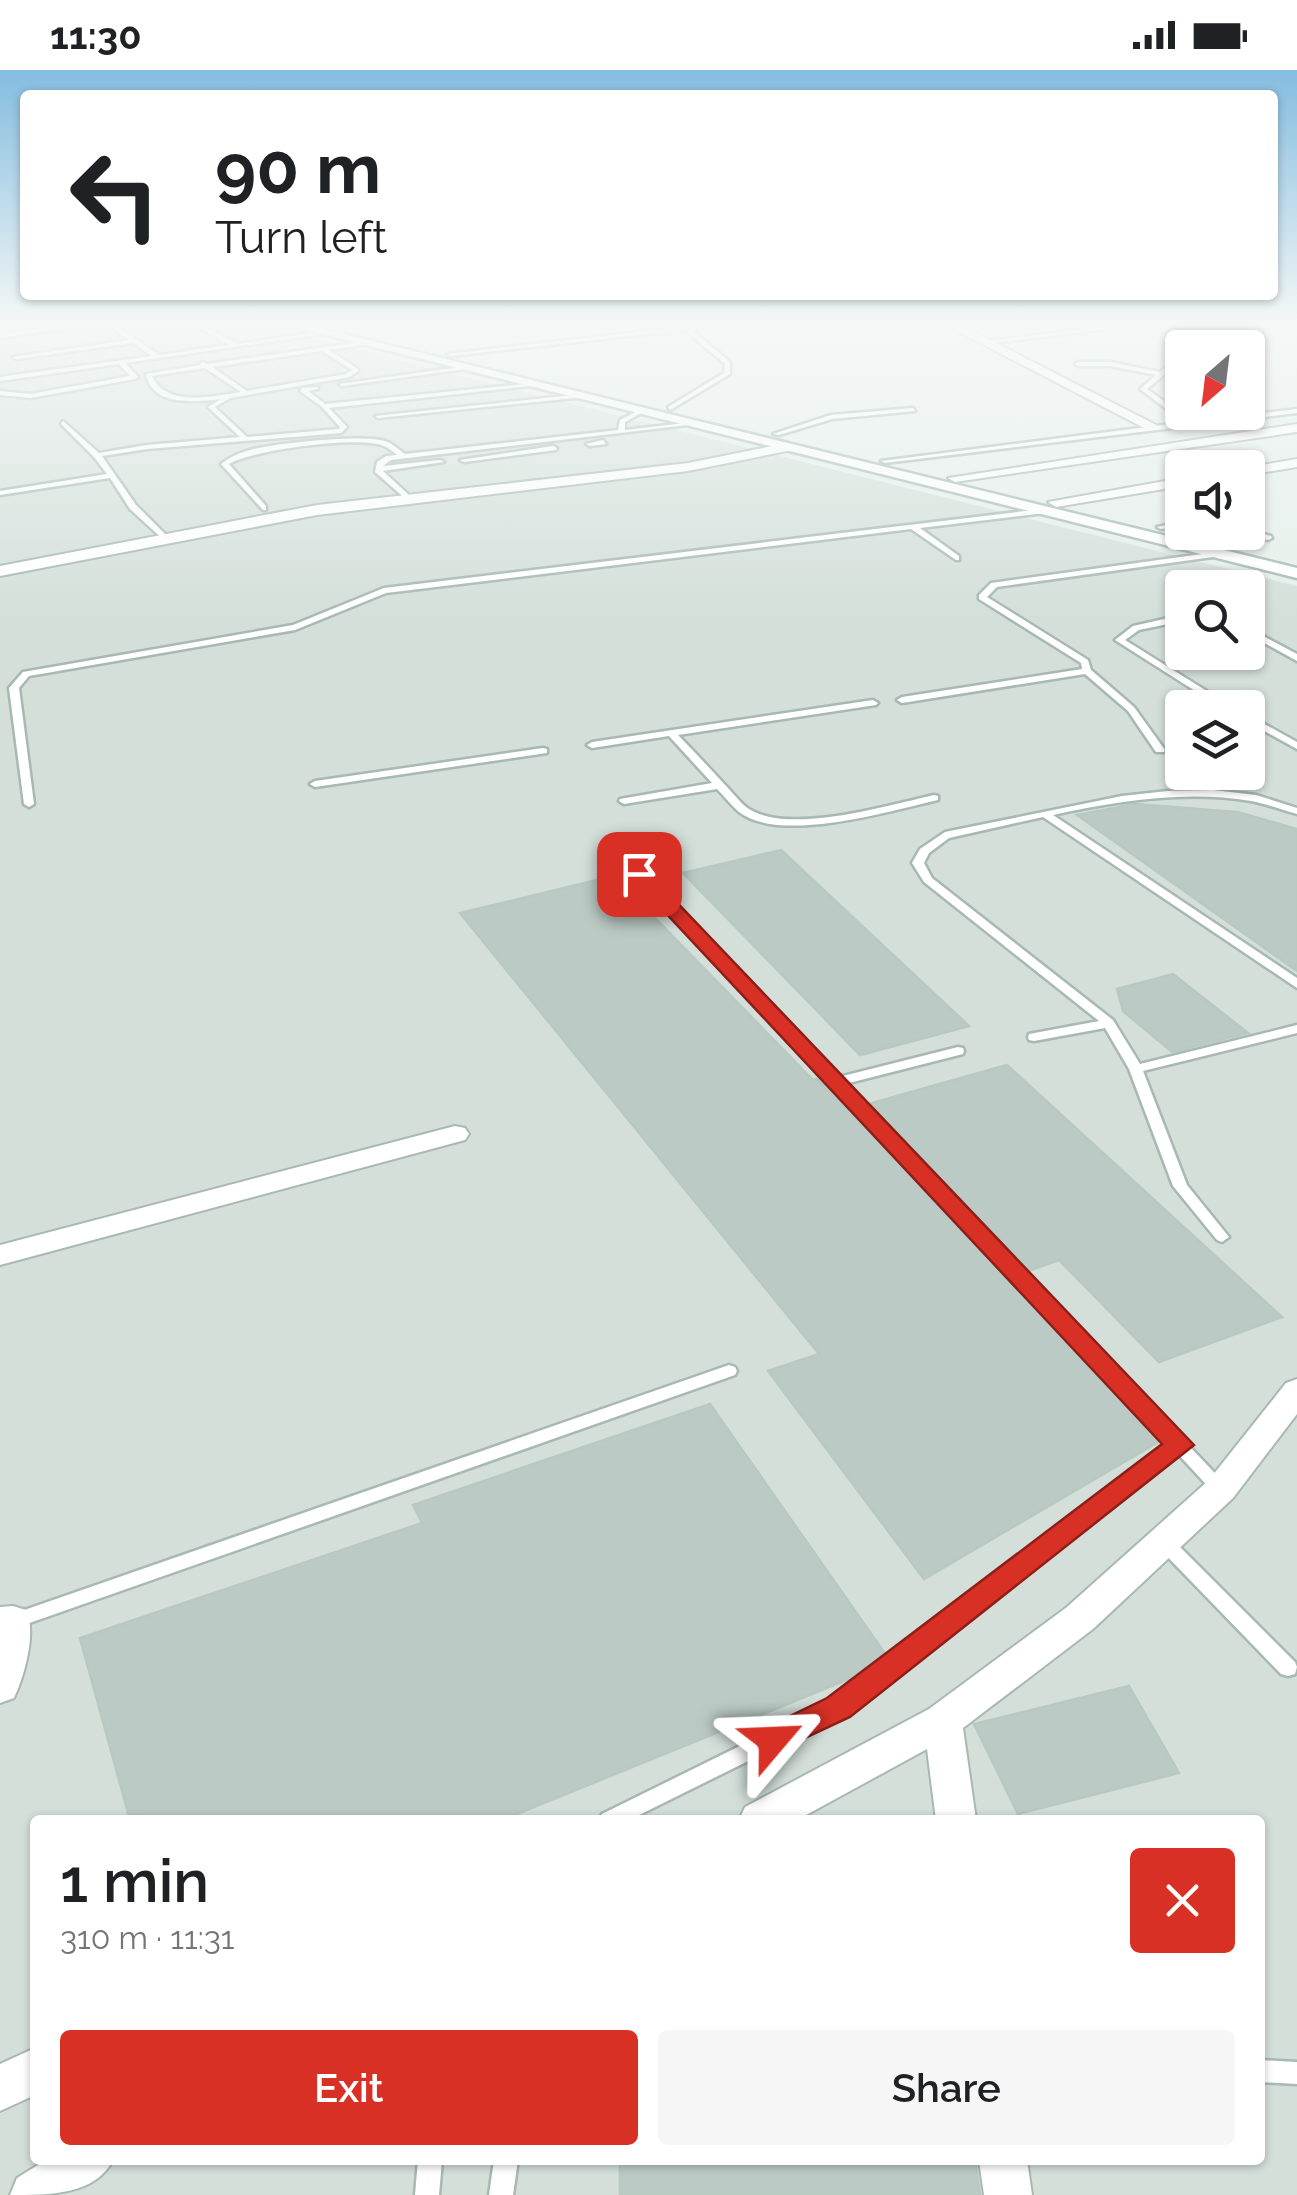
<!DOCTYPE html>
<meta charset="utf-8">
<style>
body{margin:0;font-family:Raleway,sans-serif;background:#f6f6f6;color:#202124;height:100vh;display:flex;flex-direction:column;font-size:38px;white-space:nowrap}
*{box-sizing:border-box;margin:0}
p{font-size:32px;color:#757577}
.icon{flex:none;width:55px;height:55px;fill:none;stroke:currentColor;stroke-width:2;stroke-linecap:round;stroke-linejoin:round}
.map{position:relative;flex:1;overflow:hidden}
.side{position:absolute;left:30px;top:1745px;width:1235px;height:350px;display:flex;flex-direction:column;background:#fff;border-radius:10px;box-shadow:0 2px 8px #0004}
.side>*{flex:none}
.hud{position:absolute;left:20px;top:20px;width:1258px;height:210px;border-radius:10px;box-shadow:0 2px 8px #0004;background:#fff;color:#202124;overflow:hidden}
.needle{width:65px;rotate:208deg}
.tools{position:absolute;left:1165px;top:260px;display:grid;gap:20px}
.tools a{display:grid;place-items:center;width:100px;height:100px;border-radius:10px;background:#fff;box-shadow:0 2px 8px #0004;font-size:50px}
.pin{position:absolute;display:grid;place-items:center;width:85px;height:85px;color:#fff;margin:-42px;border-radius:20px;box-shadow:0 5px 15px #0006}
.me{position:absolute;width:110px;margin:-55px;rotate:64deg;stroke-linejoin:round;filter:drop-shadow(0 0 8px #0008)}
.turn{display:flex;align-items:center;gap:35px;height:210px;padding:0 30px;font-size:45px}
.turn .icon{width:130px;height:130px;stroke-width:2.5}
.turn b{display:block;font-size:70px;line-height:85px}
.round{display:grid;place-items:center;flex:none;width:105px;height:105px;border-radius:10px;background:#f6f6f6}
.head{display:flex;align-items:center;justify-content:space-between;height:170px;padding:0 30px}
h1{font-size:60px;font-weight:600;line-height:75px}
.action{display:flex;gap:20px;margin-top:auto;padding:20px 30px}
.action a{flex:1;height:115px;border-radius:10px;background:#d93025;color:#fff;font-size:40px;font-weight:600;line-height:115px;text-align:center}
.action a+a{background:#f6f6f6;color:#202124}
.status{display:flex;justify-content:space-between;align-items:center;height:70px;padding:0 50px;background:#fff;direction:ltr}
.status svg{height:28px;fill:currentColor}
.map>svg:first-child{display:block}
</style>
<div class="status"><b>11:30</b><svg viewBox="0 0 49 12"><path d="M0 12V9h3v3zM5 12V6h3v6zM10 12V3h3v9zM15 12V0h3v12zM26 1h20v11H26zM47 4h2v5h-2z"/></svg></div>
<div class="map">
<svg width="1297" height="2125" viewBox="0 0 1297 2125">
<rect width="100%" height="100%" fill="#e6efeb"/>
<path fill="#d4dfda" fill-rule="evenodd" d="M 0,253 L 250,253 L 1297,516 L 1297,2125 L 0,2125 ZM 1182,518 L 1248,518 L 1248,582 L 1182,582 ZM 1182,638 L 1248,638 L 1248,702 L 1182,702 ZM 35,1750 L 1260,1750 L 1260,2090 L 35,2090 Z"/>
<path fill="#bbcac4" stroke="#b8c9c2" stroke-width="2.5" d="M 1135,734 L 1237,742 L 1297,759 L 1297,901 L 1077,745 Z
M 781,780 L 969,956 L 860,985 L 683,803 Z
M 614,806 L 813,1010 L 817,1009 L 849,1040 L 1160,1371 L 924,1509 L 768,1301 L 819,1284 L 460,843 Z
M 1173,904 L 1248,963 L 1172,982 L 1123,941 L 1117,919 Z
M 1007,995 L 1282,1247 L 1159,1292 L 1059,1190 L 1028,1201 L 869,1034 Z
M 710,1334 L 886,1585 L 859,1605 L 502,1750 L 130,1750 L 80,1568 L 422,1453 L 413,1435 Z
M 1129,1616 L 1179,1703 L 1018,1744 L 974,1654 Z
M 620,2090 L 975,2090 L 980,2125 L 620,2125 Z"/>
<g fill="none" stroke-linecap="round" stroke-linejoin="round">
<g stroke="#a8b8b2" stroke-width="5">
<path id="service" d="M 86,253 L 102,253 L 0,268 L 0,264 Z
M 105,253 L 112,253 L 159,285 L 229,275 L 191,253 L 198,253 L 237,274 L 327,261 L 330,263 L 125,293 L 138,307 L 135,309 L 31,328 L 0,325 L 0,321 L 31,324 L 130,306 L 119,294 L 0,311 L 0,307 L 152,286 L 133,273 L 16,289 L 13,287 L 129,270 Z
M 715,253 L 733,253 L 691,259 L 730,292 L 730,304 L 670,340 L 668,337 L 724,303 L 725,294 L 685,260 L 450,286 L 447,284 L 681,257 L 684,254 L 688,256 Z
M 1115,255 L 1117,258 L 984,274 L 981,272 Z
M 367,271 L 369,274 L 329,280 L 358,299 L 358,301 L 350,307 L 230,328 L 215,337 L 247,367 L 339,359 L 340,357 L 322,337 L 300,321 L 302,318 L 318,317 L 318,319 L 308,321 L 325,334 L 536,313 L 539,315 L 329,338 L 347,357 L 341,363 L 147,379 L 102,386 L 136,435 L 169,468 L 170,470 L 166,472 L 130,439 L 110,408 L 0,425 L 0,421 L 107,404 L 94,387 L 61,354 L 63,351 L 99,383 L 147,375 L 240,367 L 208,337 L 221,329 C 195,332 152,337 146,304 L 200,295 L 202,292 L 207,294 ZM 322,281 L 352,300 L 346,304 L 247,321 L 212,297 ZM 205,298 L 241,322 C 213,326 167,338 152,306 Z
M 1182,285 L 1182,290 L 1147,319 L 1179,342 L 1178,353 L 1297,339 L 1297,343 L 885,393 L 881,391 L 1171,354 L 1173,344 L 1140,319 L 1156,305 L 1110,296 L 1078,296 L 1075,294 L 1078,292 L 1110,292 L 1160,302 Z
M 467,296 L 465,299 L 342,316 L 339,314 Z
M 583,324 L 585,327 L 378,348 L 375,346 Z
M 913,338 L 915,341 L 832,349 L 779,365 L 773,364 L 831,345 Z
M 641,339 L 643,342 L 625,352 L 625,360 L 693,352 L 696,354 L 391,390 L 383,396 L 440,390 L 444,392 L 383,401 L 411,427 L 411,431 L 408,431 L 375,402 L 377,392 L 386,386 L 397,385 C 393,382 389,378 384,376 C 360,365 252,380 229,394 L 266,436 L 266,440 L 263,440 L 221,394 C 230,387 239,383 250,380 C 275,373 362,364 385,371 C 392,373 399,380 405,384 L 618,360 L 620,350 Z
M 603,370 L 606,374 L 590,376 L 586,374 Z
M 553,376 L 557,378 L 556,380 L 464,392 L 460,390 Z
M 1042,439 L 1045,439 L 1045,443 L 920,458 L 959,486 L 959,490 L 956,490 L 911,459 L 386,523 L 295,560 L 29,606 L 19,618 L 34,734 L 29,737 L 24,734 L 9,618 L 23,602 L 293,555 L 384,518 Z
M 1182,452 L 1182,456 L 1161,459 L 1157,457 Z
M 1248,460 L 1271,466 L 1272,468 L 1268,470 L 1245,464 Z
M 1217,482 L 1221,484 L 1220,486 L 997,517 L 987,527 L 1088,590 L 1091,600 L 1134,637 L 1165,680 L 1164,682 L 1156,682 L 1128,641 L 1085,604 L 902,633 L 897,630 L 902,627 L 1082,599 L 1081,593 L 979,529 L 979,525 L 991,513 Z
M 1182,545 L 1182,551 L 1139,560 L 1125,570 L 1234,638 L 1222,638 L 1115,570 L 1133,556 Z
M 1248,558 L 1297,584 L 1297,591 L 1248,564 Z
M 873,630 L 878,633 L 876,635 L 678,665 C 695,682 711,700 727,717 C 734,724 741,734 749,739 C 790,765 889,735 934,725 L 938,726 L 938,730 C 890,741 780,774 739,742 C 731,735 724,726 717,719 L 624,734 L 619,731 L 620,729 L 712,713 L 669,666 L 592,678 L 587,675 L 592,672 Z
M 1248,645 L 1297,672 L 1297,679 L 1248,652 Z
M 543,678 L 547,679 L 547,683 L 315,717 L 310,714 L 315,711 Z
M 1213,720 L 1256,725 L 1297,738 L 1297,744 C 1282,740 1267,734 1251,731 C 1185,720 1118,731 1053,745 L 1297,908 L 1297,918 L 1043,747 L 949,768 L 929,783 L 924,793 L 932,808 L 1113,950 L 1140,994 L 1297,955 L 1297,963 L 1143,1001 L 1187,1115 L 1229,1167 L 1222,1172 L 1217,1170 L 1173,1116 L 1129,999 L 1105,958 L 1034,971 L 1029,970 L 1028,967 L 1029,964 L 1099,951 L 924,812 L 912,793 L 920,779 L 945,762 L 1122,726 L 1168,721 Z
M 639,801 L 643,802 L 839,1007 L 958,977 L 963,978 L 964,981 L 963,984 L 845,1014 L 1230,1419 L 1227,1424 L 1221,1425 L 1215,1424 L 1179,1385 L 845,1643 L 629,1750 L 599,1750 L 602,1744 L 831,1631 L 1169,1375 L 635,806 L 633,804 Z
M 729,1295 L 735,1297 L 737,1301 L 735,1305 L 21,1556 L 14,1558 L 7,1556 L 5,1551 L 7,1546 Z
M 1164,1465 L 1170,1467 L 1295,1592 L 1297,1597 L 1295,1604 L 1288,1606 L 1281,1604 L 1158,1477 L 1155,1472 L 1158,1467 Z
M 1260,1990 L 1297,1992 L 1297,2014 L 1260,2012 Z
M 418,2090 L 442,2090 L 439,2125 L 415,2125 Z
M 494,2090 L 518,2090 L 513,2125 L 489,2125 Z"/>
</g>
<g stroke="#a8b8b2" stroke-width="4">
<path id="minor" d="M 942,253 L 957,253 L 1160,357 L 1148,360 Z
M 1297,354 L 1297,362 L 955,412 L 948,408 Z
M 787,373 L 792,380 L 688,401 L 317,445 L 0,506 L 0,496 L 317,435 L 688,393 Z
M 1297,389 L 1297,397 L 1248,405 L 1244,398 Z
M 1182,408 L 1182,416 L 1056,437 L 1048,432 Z
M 455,1056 L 465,1058 L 469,1064 L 465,1070 L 0,1195 L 0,1175 Z
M 1297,1309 L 1297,1344 L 1233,1428 L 1093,1559 L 963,1658 L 976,1750 L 936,1750 L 927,1679 L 797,1750 L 739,1750 L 745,1737 L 929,1639 L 1067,1537 L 1209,1410 L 1286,1313 Z
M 13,1536 L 26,1540 C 37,1562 24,1607 14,1628 L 0,1633 L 0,1537 Z
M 35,1978 L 35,2025 L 0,2041 L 0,1994 Z
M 46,2090 L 113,2090 C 95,2125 50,2125 10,2125 L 17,2108 Z
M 979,2090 L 1027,2090 L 1032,2125 L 984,2125 Z"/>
</g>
<g stroke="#a4bbb3" stroke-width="5">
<path id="secondary" d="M 278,253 L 299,253 L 1297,498 L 1297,508 Z"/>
</g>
<use href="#service" fill="#fff" fill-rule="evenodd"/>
<use href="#minor" fill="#fff" fill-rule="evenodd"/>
<use href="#secondary" fill="#fff" fill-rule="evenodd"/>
</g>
<linearGradient id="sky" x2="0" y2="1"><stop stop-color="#84bce0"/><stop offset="0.46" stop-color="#f4f8f6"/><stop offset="1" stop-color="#f4f8f6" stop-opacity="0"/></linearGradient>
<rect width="1297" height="550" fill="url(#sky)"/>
<path fill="#d93025" stroke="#8d1f18" stroke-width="2.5" d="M 633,800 L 646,800 L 1194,1375 L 850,1647 L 773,1683 L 761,1679 L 757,1670 L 761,1660 L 827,1628 L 1162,1374 L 633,808 Z"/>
</svg>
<div class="tools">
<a><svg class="needle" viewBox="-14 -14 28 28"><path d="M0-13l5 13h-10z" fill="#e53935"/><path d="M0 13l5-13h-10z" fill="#757577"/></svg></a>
<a><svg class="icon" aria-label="sound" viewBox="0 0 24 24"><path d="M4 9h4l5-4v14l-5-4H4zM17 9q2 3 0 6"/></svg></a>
<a><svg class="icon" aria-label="search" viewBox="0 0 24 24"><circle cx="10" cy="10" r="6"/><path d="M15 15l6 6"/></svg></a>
<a><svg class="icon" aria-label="layers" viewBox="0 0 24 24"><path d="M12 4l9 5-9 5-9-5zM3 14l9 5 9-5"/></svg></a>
</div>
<div class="pin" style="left:639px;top:804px;background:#d93025"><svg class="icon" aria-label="arrive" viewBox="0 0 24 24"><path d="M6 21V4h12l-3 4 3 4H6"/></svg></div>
<svg class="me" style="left:773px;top:1670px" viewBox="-20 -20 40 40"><path d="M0-17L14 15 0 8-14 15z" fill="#d93025" stroke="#fff" stroke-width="4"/></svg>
<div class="hud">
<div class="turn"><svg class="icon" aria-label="left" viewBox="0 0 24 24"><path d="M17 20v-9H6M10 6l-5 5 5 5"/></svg><div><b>90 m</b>Turn left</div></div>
</div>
<section class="side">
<div class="head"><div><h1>1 min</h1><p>310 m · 11:31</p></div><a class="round" style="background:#d93025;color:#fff"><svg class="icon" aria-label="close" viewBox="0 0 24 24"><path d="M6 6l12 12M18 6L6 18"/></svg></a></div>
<div class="action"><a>Exit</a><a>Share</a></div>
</section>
</div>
